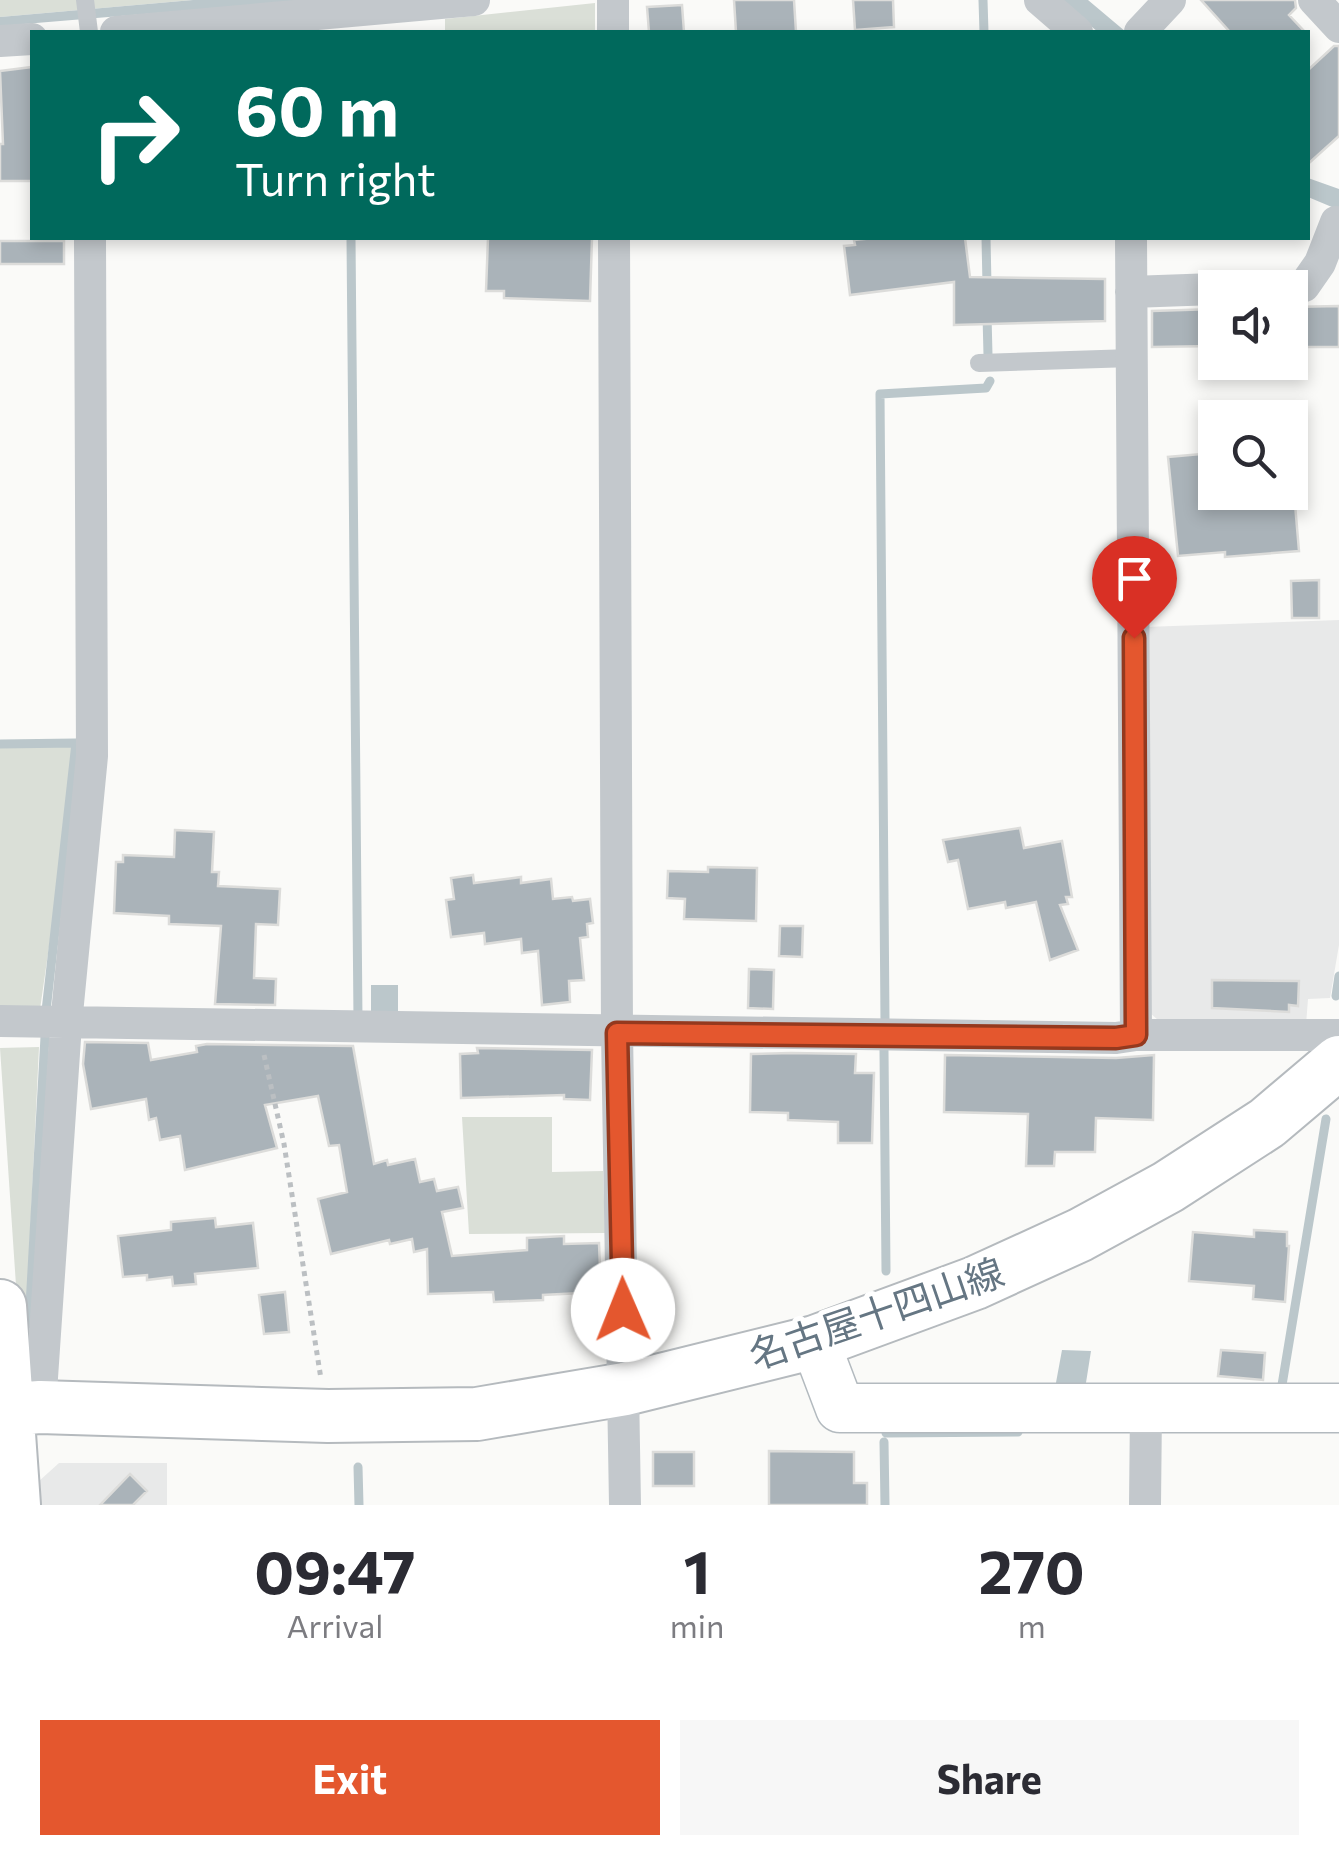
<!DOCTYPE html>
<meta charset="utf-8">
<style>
body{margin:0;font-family:Commissioner,"Noto Sans JP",sans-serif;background:#f7f7f7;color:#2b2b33;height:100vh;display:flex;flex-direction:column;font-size:38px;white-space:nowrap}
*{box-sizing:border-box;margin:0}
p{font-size:32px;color:#7c7c81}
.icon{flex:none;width:55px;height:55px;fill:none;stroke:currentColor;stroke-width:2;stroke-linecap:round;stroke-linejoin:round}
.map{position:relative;height:1505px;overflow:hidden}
.details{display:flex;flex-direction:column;background:#fff;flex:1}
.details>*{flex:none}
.hud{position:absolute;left:30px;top:30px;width:1280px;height:210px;border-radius:0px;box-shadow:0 5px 15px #0003;background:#00695c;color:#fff;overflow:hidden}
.tools{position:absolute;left:1198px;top:270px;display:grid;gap:20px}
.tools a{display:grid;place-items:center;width:110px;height:110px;border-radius:0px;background:#fff;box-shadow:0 5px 15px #0003;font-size:50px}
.pin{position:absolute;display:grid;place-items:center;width:85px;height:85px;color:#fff;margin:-102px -42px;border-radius:50% 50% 50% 0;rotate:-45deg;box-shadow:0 0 10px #0007}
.pin .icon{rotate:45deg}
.me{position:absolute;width:110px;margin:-55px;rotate:359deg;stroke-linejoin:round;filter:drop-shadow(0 0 8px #0008)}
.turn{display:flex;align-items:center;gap:35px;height:210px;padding:0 40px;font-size:45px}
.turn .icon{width:130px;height:130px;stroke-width:2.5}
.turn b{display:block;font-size:70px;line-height:85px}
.eta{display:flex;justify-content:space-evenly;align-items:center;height:170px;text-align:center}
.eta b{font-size:60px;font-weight:700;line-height:70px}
.cta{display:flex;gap:20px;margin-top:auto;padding:20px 40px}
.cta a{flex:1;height:115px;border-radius:0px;background:#e4572e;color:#fff;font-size:40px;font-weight:700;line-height:115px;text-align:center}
.cta a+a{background:#f7f7f7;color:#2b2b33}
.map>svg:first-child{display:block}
</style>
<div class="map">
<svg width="1339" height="1505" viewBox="0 0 1339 1505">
<rect width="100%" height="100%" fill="#fafaf8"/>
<path fill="#e8e9e9" d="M 1339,620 L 1339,945 L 1330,998 L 1308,999 L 1306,1025 L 1165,1026 L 1150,1013 L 1145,627 Z
M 59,1463 L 167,1463 L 167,1505 L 29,1505 L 28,1491 Z"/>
<path fill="#dadfd7" d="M 0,0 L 193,0 L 0,17 Z
M 595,3 L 595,32 L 445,32 L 445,19 Z
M 78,746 L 39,1016 L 0,1011 L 0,747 Z
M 39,1047 L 26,1321 L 18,1315 L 0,1048 Z
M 462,1117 L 552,1117 L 552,1172 L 603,1171 L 605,1233 L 469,1234 Z"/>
<path fill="#bbc7cb" d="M 193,0 L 315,0 L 0,26 L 0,17 Z
M 1060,0 L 1088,0 L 1126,32 L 1098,32 Z
M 1308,178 L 1339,189 L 1339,210 L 1308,197 Z
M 371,985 L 398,985 L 398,1012 L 371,1013 Z
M 1062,1350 L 1091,1351 L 1085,1389 L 1055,1388 Z"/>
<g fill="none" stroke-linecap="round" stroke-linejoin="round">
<path stroke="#bbc7cb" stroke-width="9" d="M 983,0 L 984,32
M 351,238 L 358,1019
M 986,238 L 987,285
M 987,315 L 988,355
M 0,744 L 76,743 L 46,1011
M 1336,996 L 1339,976
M 885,1021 L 880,394 L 986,388 L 990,381
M 884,1050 L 886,1271
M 29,1324 L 45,1037
M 1281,1391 L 1326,1119
M 886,1433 L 1018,1432
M 884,1442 L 885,1505
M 358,1467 L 359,1505"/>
</g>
<path fill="#aab3b9" stroke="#dcdcda" stroke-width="2.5" d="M 734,0 L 794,0 L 796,32 L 736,32 Z
M 853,0 L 893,0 L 894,27 L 855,30 Z
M 1201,0 L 1295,0 L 1296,8 L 1289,15 L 1305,32 L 1230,32 Z
M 682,5 L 684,32 L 649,32 L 647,7 Z
M 1334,46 L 1339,46 L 1339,136 L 1308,164 L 1308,70 Z
M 32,67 L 32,181 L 0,181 L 0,144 L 3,144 L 0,71 Z
M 488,238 L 592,238 L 590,301 L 504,298 L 504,291 L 486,291 Z
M 874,238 L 965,238 L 970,277 L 1105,279 L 1105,321 L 954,325 L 954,282 L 850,295 L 844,246 L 855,245 L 854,240 Z
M 0,241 L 64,241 L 64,264 L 0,264 Z
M 1339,306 L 1339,347 L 1290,347 L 1290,307 Z
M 1215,309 L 1215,346 L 1152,347 L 1152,311 Z
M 1201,454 L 1202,466 L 1215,466 L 1215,492 L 1294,492 L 1299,551 L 1225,557 L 1225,552 L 1178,556 L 1168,457 Z
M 1319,580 L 1319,618 L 1292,618 L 1291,581 Z
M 1020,828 L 1024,848 L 1062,841 L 1072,897 L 1066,897 L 1068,904 L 1060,905 L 1078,950 L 1050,960 L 1036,902 L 1006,908 L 1005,902 L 968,909 L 958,860 L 948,862 L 943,840 Z
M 175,830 L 214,832 L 212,872 L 219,872 L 218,886 L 280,889 L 278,925 L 256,924 L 254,978 L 276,979 L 275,1005 L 215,1004 L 221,926 L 169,924 L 169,916 L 114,913 L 116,862 L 123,862 L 123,855 L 174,857 Z
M 708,867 L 757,868 L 756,921 L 684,919 L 685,899 L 667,898 L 668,871 L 708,872 Z
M 473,875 L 474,883 L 521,877 L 521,883 L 551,879 L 553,899 L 572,897 L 573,901 L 590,899 L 593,923 L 587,924 L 588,937 L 580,938 L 584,980 L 569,981 L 570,1002 L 542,1005 L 538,951 L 522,953 L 521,939 L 485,944 L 484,933 L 451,937 L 446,900 L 454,899 L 451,878 Z
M 780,926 L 803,926 L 802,957 L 779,956 Z
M 749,969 L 774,970 L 773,1009 L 748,1008 Z
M 1212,980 L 1299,981 L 1298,1006 L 1289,1005 L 1289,1012 L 1212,1008 Z
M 85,1042 L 148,1043 L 151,1060 L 197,1052 L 196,1046 L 207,1044 L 353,1046 L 374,1164 L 387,1160 L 388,1165 L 415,1159 L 420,1182 L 434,1179 L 437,1191 L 458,1187 L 463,1208 L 442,1212 L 452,1256 L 527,1250 L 527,1238 L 564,1236 L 564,1244 L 599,1243 L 601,1292 L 543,1295 L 543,1300 L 494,1302 L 493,1292 L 428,1294 L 427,1249 L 414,1252 L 412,1239 L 390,1244 L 389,1240 L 331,1254 L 318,1199 L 347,1192 L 339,1145 L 329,1146 L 318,1096 L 265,1105 L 277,1148 L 185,1170 L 180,1136 L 160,1140 L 156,1118 L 149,1120 L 146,1099 L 91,1109 L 83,1064 Z
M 477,1048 L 592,1050 L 590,1100 L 564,1099 L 564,1095 L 461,1098 L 460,1054 L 478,1053 Z
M 791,1053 L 856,1054 L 855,1073 L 874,1073 L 872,1143 L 838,1143 L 838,1122 L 788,1120 L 788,1113 L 750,1112 L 751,1054 Z
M 945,1055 L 1116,1058 L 1154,1055 L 1153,1120 L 1096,1118 L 1095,1152 L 1055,1152 L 1054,1166 L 1026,1166 L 1028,1114 L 944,1112 Z
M 215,1218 L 216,1227 L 253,1223 L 258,1268 L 195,1274 L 196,1284 L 173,1286 L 172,1277 L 147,1280 L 147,1275 L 123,1277 L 118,1236 L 171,1230 L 171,1222 Z
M 1254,1230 L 1287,1232 L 1287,1246 L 1289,1246 L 1285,1302 L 1253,1299 L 1254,1286 L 1189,1281 L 1193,1232 L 1254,1237 Z
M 285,1292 L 289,1332 L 264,1334 L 259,1295 Z
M 1221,1350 L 1265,1353 L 1263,1380 L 1218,1376 Z
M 769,1451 L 854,1452 L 854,1483 L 867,1483 L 867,1505 L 769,1505 Z
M 653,1452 L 694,1452 L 694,1486 L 653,1486 Z
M 130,1474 L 147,1491 L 133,1505 L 100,1505 Z"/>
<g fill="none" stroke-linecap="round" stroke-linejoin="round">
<g stroke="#b3babf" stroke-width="51">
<path id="secondary" d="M 815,1342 L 840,1408 L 1339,1408"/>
</g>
<g stroke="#b5babe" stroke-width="56">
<path id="primary" d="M 0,1306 L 14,1505
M 0,1410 L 40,1407 L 328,1416 L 477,1414 L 625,1389 L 815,1342 L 975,1283 L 1080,1235 L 1168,1187 L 1267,1123 L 1339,1062"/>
</g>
<path stroke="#bbbfc2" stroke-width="5" stroke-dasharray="5 5" stroke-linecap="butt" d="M 264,1055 L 284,1144 L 321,1379"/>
<path stroke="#c3c8cc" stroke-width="18" d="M 85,0 L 89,32
M 979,363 L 1132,358"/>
<path stroke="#c3c8cc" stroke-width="32" d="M 613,0 L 613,32
M 1040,0 L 1077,32
M 1314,0 L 1339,27
M 116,32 L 474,0
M 1140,32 L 1170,0
M 0,41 L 32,39
M 614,238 L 617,1033 L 625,1505
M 1131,238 L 1136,1035
M 1259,288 L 1304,286 L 1320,263 L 1336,222
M 1131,292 L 1215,289
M 0,1021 L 1116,1038 L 1136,1035 L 1339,1035
M 40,1407 L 66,1024 L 92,756 L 90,238
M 1145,1505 L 1146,1409"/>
<use href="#secondary" stroke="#fff" stroke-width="48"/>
<use href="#primary" stroke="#fff" stroke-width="52"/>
</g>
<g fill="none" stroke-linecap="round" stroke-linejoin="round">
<g stroke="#94391e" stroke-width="25">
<path id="route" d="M 623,1310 L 617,1033 L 1116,1038 L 1136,1035 L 1134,638"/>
</g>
<use href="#route" stroke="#e4572e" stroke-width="18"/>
</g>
<g text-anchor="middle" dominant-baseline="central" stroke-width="10" stroke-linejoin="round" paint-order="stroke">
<g font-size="38" fill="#657683" stroke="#fff">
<text transform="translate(876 1312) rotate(-19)">名古屋十四山線</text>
</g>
</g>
</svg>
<div class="tools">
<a><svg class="icon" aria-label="sound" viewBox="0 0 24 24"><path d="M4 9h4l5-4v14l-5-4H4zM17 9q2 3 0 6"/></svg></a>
<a><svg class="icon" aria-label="search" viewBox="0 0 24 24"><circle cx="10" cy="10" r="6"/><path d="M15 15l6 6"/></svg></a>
</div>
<div class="pin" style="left:1134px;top:638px;background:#d93025"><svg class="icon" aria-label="arrive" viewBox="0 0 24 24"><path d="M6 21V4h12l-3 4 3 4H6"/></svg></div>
<svg class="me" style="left:623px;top:1310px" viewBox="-20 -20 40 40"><circle r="19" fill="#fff"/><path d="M0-13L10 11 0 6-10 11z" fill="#e4572e"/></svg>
<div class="hud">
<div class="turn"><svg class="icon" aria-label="right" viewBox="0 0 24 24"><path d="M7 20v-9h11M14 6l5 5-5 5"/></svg><div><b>60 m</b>Turn right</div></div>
</div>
</div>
<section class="details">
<div class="eta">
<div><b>09:47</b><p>Arrival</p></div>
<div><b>1</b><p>min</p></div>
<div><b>270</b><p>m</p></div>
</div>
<div class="cta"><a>Exit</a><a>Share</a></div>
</section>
